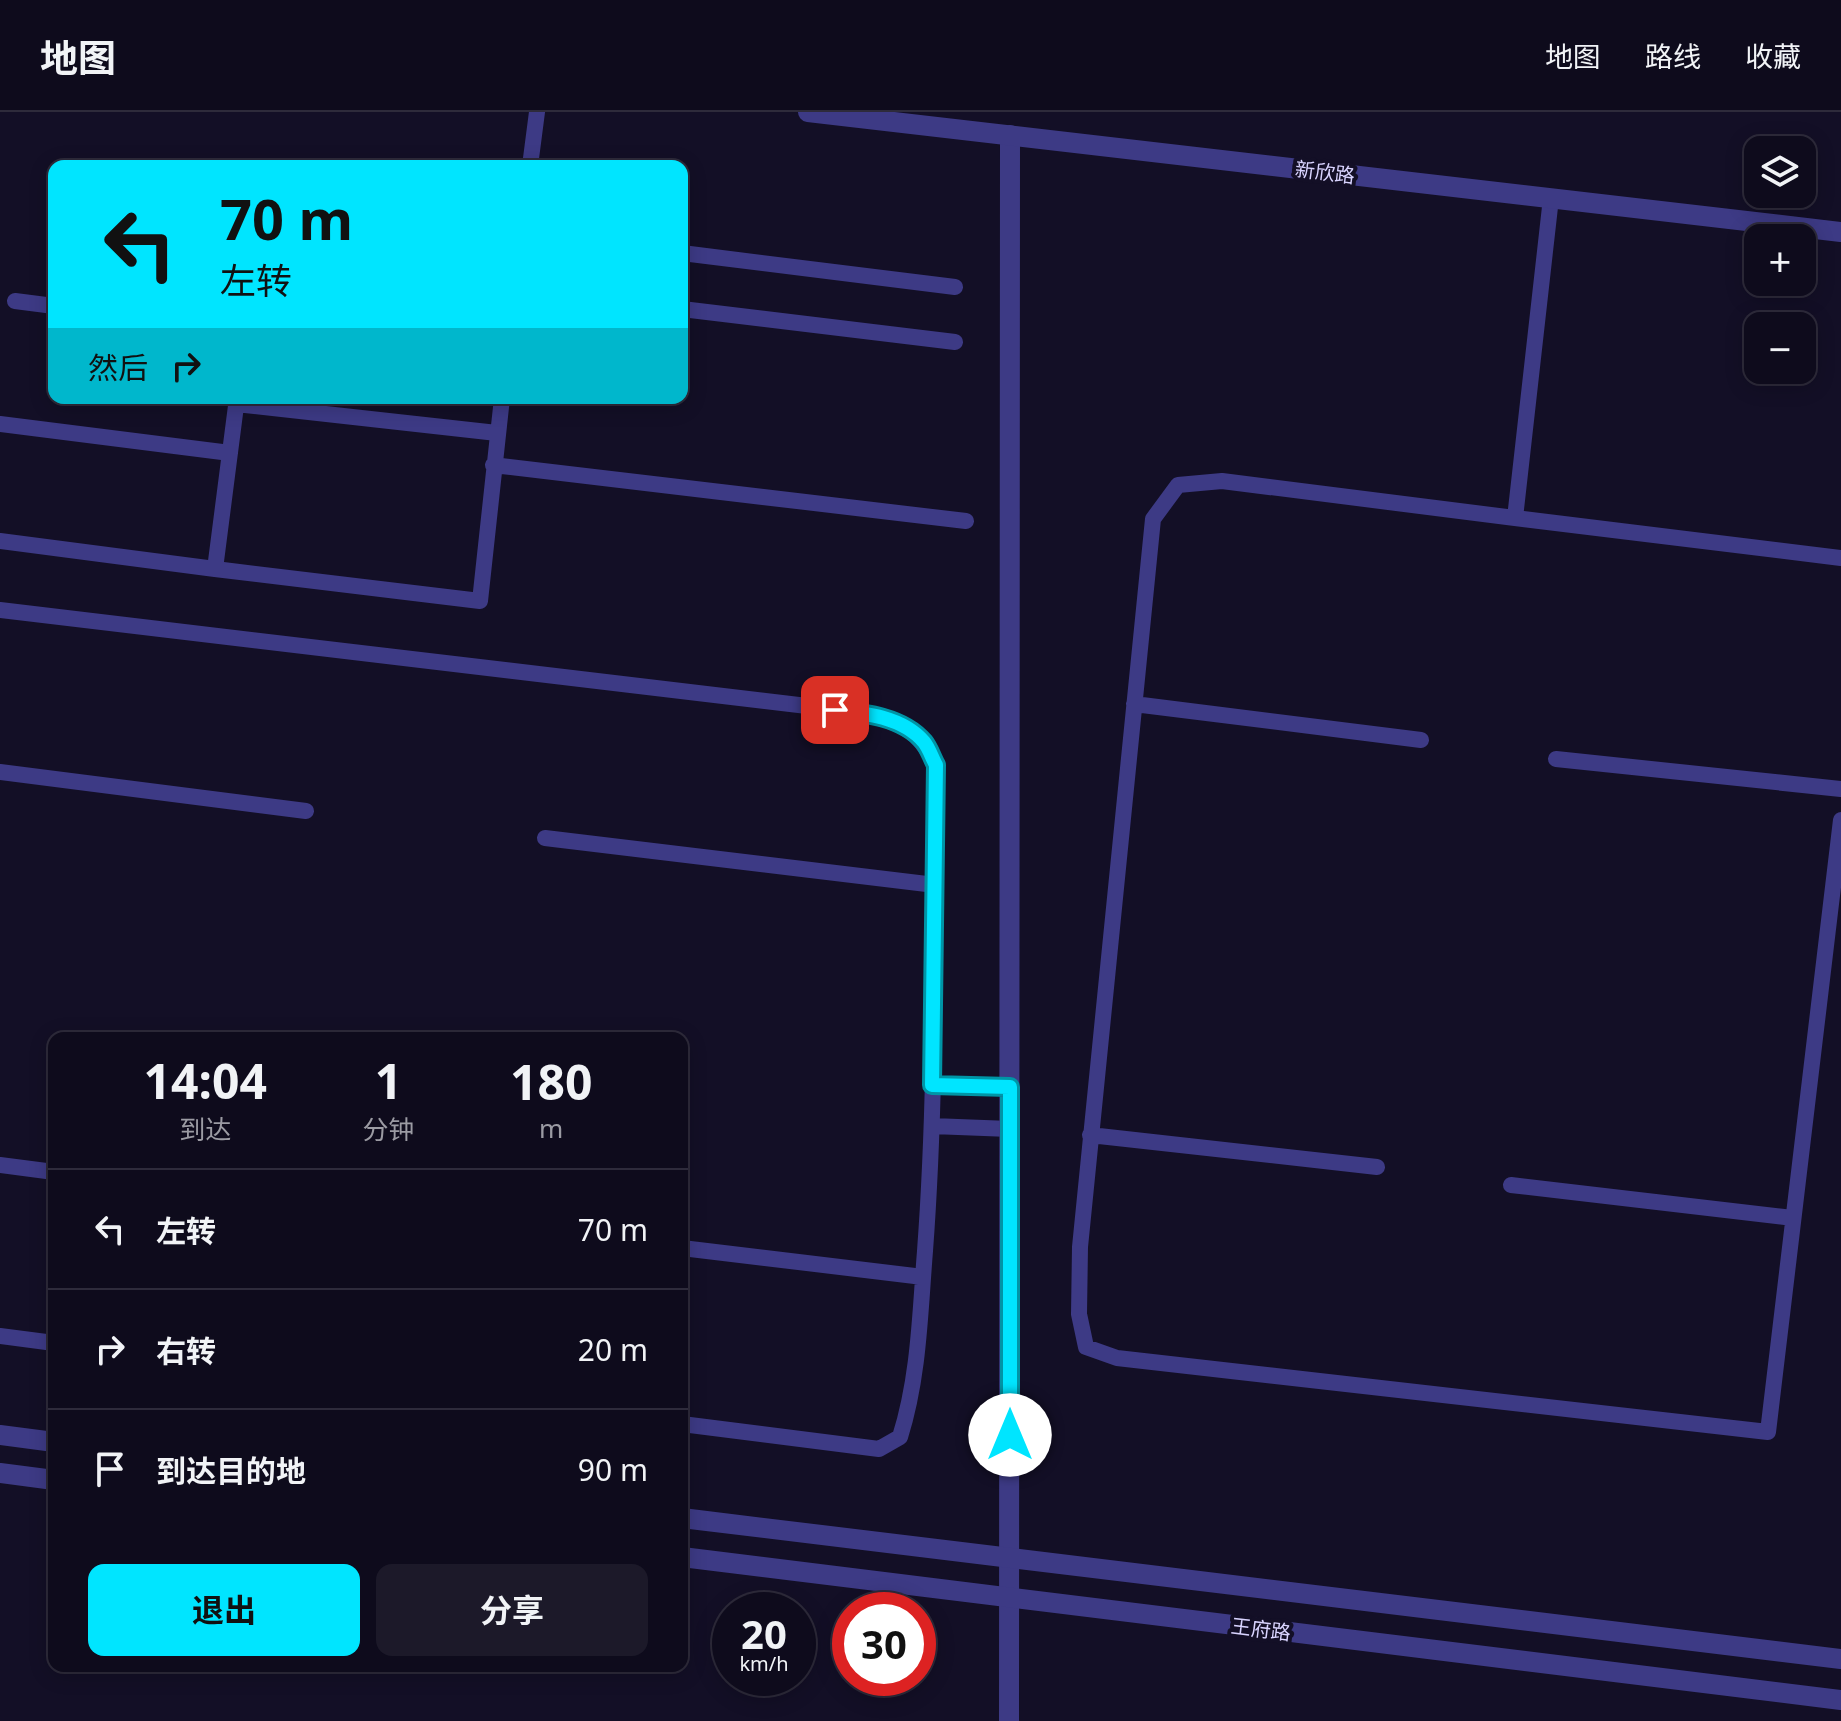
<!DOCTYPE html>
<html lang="zh">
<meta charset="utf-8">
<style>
body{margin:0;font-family:"Noto Sans","Noto Sans SC",sans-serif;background:#1c1929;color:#f1f3f6;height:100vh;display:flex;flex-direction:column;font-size:30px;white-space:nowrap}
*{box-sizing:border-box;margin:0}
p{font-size:26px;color:#9b9ba3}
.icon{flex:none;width:44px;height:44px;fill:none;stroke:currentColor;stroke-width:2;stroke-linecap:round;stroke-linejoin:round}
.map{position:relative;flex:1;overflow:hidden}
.details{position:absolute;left:48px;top:920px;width:640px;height:640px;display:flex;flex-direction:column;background:#0e0b1c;border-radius:16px;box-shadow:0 4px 20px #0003,0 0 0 2px #2e2b3b}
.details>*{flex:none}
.banner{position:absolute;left:48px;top:48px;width:640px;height:244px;border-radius:16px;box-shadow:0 4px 20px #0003,0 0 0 2px #2e2b3b;background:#00e5ff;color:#111;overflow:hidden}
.fabs{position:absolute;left:1744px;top:24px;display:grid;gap:16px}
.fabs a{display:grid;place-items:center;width:72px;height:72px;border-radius:16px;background:#0e0b1c;box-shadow:0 4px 20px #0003,0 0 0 2px #2e2b3b;font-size:40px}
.speed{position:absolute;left:712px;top:1480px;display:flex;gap:16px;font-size:40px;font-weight:700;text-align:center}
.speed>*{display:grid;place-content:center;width:104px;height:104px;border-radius:50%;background:#0e0b1c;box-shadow:0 4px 20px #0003,0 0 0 2px #2e2b3b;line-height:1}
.speed small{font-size:20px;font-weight:400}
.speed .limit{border:12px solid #d22;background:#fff;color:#111}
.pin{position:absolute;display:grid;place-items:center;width:68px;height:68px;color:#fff;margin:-34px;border-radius:16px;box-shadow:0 4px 12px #0006}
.me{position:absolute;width:88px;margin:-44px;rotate:0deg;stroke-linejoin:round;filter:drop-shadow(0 0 6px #0008)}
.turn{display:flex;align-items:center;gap:28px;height:168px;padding:0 40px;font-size:36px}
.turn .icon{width:104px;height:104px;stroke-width:2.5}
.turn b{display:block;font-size:56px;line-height:68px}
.then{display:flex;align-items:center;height:76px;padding:0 40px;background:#0003;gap:16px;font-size:30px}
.eta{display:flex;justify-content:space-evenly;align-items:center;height:136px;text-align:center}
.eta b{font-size:48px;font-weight:700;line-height:56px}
.button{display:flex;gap:16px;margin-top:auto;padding:16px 40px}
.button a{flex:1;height:92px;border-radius:16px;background:#00e5ff;color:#111;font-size:32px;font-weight:700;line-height:92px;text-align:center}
.button a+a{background:#1c1929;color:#f1f3f6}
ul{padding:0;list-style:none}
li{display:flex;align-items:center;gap:24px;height:120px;padding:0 40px;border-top:2px solid #2e2b3b}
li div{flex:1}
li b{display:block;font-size:30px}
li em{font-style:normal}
header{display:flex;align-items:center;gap:48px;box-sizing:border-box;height:112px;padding:0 40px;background:#0e0b1c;border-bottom:2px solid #2e2b3b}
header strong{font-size:38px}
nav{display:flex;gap:44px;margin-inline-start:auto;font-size:28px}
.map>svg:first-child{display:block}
</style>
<header>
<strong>地图</strong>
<nav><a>地图</a><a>路线</a><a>收藏</a></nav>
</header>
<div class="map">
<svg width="1841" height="1609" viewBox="0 0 1841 1609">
<rect width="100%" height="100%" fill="#130f26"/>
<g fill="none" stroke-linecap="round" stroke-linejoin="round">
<path stroke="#3d3a85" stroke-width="16" d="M 530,54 L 537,0
M 1551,86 L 1515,406 L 1841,446
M 682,141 L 955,175
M 15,189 L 54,194
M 682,197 L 955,230
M 236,292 L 497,321
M 0,312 L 230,341
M 493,353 L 966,409
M 1515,406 L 1222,369 L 1178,373 L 1153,407 L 1080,1135 L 1079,1202 L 1086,1235 L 1117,1246 L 1768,1320 L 1841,708
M 0,429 L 215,457 L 237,286
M 215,457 L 480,489 L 502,286
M 0,498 L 866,601 C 904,614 916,616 936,653 C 934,815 937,977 925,1139 C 920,1201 919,1265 900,1325 L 879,1337 L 682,1312
M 1134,592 L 1421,628
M 1556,647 L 1841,677
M 0,660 L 306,699
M 545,726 L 935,773
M 932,973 L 1010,975
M 932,1014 L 1010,1017
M 1090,1023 L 1377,1055
M 0,1053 L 54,1060
M 1511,1073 L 1793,1106
M 682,1136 L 923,1165
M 0,1224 L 54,1231"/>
<path stroke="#3d3a85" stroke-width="20" d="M 1009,1609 L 1010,23"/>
<path stroke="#3d3a85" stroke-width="20" d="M 808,0 L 1841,120
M 0,1323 L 54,1330
M 0,1361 L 54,1368
M 682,1406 L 1841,1547
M 682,1445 L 1841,1588"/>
</g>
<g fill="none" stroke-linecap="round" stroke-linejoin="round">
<g stroke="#0095a6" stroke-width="20">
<path id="route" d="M 835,598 C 865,601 903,605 924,630 C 929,636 932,646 936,653 L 932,973 L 1010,975 L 1010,1323"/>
</g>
<use href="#route" stroke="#00e5ff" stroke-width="14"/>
</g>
<g text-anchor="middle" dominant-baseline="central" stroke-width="8" stroke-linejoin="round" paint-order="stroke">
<g font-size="20" fill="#d9d4ff" stroke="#130f26">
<text transform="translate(1325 60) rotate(7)">新欣路</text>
<text transform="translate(1261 1517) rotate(7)">王府路</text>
</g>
</g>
</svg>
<div class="fabs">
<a><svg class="icon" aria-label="layers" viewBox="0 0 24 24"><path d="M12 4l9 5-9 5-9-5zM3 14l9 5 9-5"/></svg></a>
<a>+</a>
<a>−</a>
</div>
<div class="speed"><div>20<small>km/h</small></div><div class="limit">30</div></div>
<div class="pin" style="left:835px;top:598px;background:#d93025"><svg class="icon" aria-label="arrive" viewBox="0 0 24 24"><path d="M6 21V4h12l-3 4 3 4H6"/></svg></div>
<svg class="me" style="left:1010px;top:1323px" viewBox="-20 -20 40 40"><circle r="19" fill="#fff"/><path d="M0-13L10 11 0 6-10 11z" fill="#00e5ff"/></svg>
<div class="banner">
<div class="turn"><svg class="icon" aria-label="left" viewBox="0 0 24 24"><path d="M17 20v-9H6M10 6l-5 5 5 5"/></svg><div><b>70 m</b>左转</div></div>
<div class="then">然后<svg class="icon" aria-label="right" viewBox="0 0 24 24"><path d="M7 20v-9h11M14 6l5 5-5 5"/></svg></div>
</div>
<section class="details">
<div class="eta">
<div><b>14:04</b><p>到达</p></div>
<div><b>1</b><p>分钟</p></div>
<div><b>180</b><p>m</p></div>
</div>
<ul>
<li><svg class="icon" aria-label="left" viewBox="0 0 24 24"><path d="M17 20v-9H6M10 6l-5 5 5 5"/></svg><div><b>左转</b></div><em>70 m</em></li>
<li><svg class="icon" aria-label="right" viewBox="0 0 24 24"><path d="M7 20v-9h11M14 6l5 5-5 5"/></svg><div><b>右转</b></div><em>20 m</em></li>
<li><svg class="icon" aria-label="arrive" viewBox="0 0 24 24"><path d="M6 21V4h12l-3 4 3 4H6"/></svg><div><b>到达目的地</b></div><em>90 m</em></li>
</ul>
<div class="button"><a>退出</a><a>分享</a></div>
</section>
</div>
